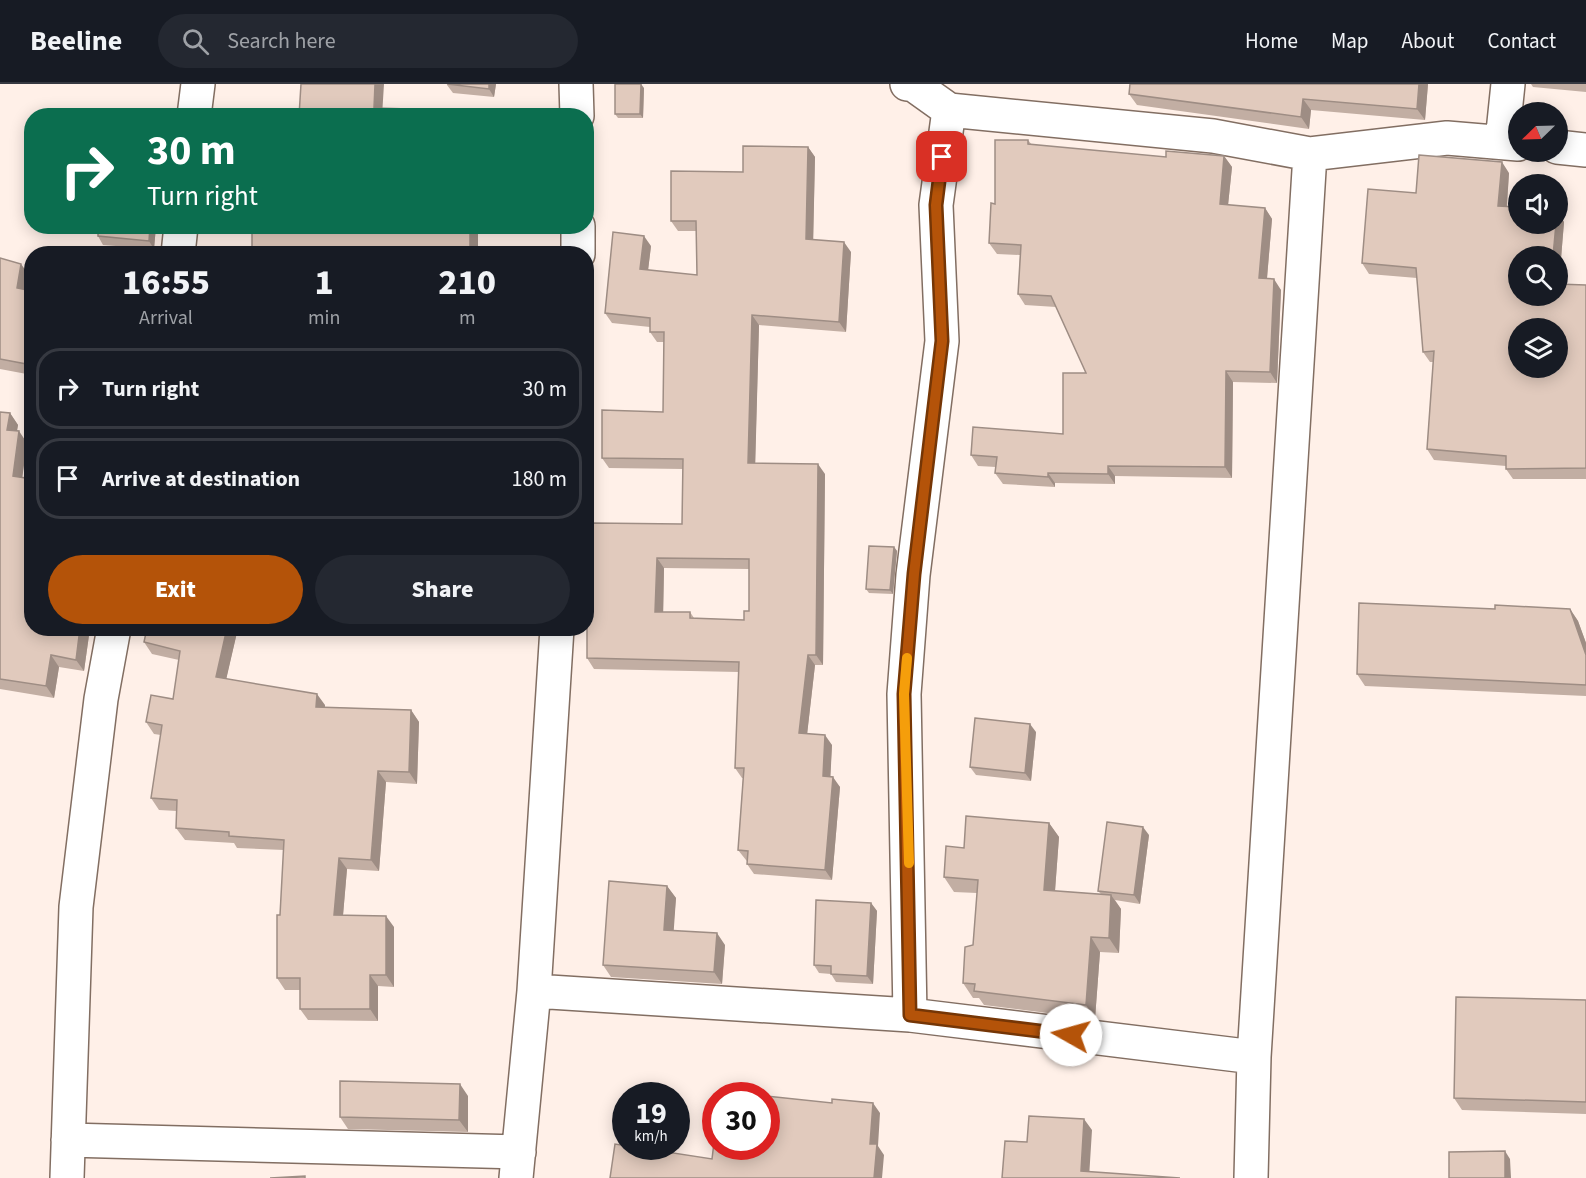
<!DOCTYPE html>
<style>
body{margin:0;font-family:"Source Sans 3",sans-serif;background:#242831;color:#f1f3f6;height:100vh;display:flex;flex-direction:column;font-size:22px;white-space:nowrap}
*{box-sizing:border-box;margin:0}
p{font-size:20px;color:#9ea1a6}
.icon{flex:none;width:33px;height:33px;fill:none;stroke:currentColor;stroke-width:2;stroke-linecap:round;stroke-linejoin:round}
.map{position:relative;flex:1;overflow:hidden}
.drawer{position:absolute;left:24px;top:162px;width:570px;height:390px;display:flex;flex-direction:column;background:#171b24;border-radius:24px;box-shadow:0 3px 15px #0003}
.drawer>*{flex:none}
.banner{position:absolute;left:24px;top:24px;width:570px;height:126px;border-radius:24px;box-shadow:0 3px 15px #0003;background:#0b6e4f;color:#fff;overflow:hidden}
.needle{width:39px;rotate:247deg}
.fabs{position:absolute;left:1508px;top:18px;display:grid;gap:12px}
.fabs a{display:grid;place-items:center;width:60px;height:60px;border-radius:50%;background:#171b24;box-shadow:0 3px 15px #0003;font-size:30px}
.speed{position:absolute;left:612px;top:998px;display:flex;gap:12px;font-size:30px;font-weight:700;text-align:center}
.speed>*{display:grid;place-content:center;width:78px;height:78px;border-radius:50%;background:#171b24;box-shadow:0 3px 15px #0003;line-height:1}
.speed small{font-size:15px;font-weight:400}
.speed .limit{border:9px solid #d22;background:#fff;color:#111}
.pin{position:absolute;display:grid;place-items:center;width:51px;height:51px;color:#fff;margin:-26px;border-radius:12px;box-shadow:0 3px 9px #0006}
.me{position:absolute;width:66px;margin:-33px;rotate:277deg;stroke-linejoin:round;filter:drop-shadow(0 0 4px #0008)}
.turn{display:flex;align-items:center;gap:21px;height:126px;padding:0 24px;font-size:27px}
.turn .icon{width:78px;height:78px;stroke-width:2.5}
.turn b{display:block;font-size:42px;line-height:51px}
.eta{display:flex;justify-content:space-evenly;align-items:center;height:102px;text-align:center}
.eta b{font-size:36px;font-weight:800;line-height:42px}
.action{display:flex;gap:12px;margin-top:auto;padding:12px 24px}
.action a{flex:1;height:69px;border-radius:36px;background:#b45309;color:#fff;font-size:24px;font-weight:800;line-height:69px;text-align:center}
.action a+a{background:#242831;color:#f1f3f6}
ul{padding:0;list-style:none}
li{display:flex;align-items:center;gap:18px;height:81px;margin:0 12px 9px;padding:0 12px;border:3px solid #363941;border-radius:24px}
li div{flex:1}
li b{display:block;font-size:22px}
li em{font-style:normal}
header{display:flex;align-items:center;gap:36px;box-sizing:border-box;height:84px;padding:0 30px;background:#171b24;border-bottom:2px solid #363941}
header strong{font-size:28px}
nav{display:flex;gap:33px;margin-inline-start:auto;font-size:21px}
.search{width:420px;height:54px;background:#242831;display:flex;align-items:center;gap:15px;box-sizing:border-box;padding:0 21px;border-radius:33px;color:#9ea1a6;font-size:22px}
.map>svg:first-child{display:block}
</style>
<header>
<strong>Beeline</strong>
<div class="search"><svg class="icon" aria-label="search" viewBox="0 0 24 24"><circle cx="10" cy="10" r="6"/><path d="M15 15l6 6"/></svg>Search here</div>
<nav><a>Home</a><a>Map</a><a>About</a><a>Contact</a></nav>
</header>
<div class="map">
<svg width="1586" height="1094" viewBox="0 0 1586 1094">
<rect width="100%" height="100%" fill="#fff0e8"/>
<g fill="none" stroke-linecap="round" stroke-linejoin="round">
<g stroke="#826e62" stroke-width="36">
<path id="minor" d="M 576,0 L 577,32
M 907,0 L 914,1 L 949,26 L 1213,52 L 1310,70 L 1447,54 L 1518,60
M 194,32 L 198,0
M 1502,58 L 1508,0
M 1557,63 L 1586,66
M 178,170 L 181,142
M 578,170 L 578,142
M 534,907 L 910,931 L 1254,973
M 910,931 L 904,610 L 913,491 L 942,257 L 936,121 L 949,26
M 68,1056 L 519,1068
M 67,1094 L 76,823 L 101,615 L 114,544
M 516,1094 L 534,907 L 557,544
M 1251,1094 L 1254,973 L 1310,70"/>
</g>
<use href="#minor" stroke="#fff" stroke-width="33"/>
</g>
<path fill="#c2aea3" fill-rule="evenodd" d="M 496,0 L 494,13 L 453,9 L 447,1 Z
M 1130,0 L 1428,0 L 1425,36 L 1311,26 L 1309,45 L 1137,21 L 1129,10 Z
M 1531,0 L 1586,0 L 1586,8 L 1533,3 Z
M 644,4 L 643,34 L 618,34 L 615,30 Z
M 1028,56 L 1032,61 L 1166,73 L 1224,72 L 1232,83 L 1228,121 L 1265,124 L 1272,135 L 1267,195 L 1281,206 L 1277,299 L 1233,298 L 1232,394 L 1115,392 L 1115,400 L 1055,399 L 1055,403 L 1003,400 L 995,389 L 996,383 L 978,382 L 971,371 L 1063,350 L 1086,289 L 1056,223 L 1025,221 L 1018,210 L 1020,171 L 997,170 L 989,159 L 995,120 Z
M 808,63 L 815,73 L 813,156 L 851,168 L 846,248 L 759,241 L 755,379 L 825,390 L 823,581 L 815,581 L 807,650 L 832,661 L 830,693 L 840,703 L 832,796 L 754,790 L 747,780 L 747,777 L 746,776 L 738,766 L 743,694 L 742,694 L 735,684 L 739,588 L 594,585 L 587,574 L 592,527 L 682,440 L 683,385 L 609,384 L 602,374 L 663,328 L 664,258 L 657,258 L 650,248 L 650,243 L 612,239 L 605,229 L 651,162 L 648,186 L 697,191 L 696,147 L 678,147 L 671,137 L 743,88 ZM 664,484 L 749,485 L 749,527 L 744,536 L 694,534 L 690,528 L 663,528 Z
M 1509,89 L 1507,122 L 1557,128 L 1564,138 L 1559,200 L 1586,201 L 1586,395 L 1513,395 L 1506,385 L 1506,382 L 1434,376 L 1427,365 L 1433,278 L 1430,278 L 1423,268 L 1417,194 L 1369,190 L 1362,179 L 1416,109 Z
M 156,142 L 154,165 L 103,161 L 98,152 Z
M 252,142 L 482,142 L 482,150 L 478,150 Z
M 0,174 L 29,191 L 27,206 L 32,207 L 32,291 L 0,285 Z
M 0,328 L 10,329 L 18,341 L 17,347 L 27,359 L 22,393 L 32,544 L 90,544 L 84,587 L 59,583 L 54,614 L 0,605 Z
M 894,463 L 897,467 L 893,510 L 869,509 L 866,505 Z
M 1495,525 L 1570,525 L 1578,537 L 1586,559 L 1586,612 L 1365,602 L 1357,590 Z
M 147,544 L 238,544 L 226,595 L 325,621 L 325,623 L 411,626 L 419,638 L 417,700 L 386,698 L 379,787 L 347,785 L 343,831 L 394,843 L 394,903 L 378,902 L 378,937 L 308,936 L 300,925 L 300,906 L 285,906 L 277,894 L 284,766 L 237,764 L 234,759 L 185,756 L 176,744 L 177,727 L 159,726 L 151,714 L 161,651 L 154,650 L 146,638 L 173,615 L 179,576 L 152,570 L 144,558 Z
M 325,544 L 397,544 L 396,552 Z
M 1036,648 L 1031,697 L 976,691 L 970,683 Z
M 1049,739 L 1059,753 L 1055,807 L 1101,810 L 1098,807 L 1149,751 L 1140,820 L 1115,816 L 1121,825 L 1119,869 L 1100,868 L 1095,935 L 984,921 L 979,914 L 973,914 L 963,899 L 973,861 L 977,809 L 954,808 L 944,793 L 964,764 Z
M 667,802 L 676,814 L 673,846 L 725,861 L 722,900 L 611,893 L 603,881 Z
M 871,819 L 877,827 L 873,900 L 836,898 L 831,890 L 819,889 L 814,881 Z
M 1586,916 L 1586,1030 L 1462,1026 L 1454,1014 Z
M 468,1012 L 468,1048 L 348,1045 L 340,1033 Z"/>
<path fill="#9e8d84" d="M 375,0 L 384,0 L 382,32 L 374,24 Z
M 489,0 L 496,0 L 494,13 L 489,5 Z
M 641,0 L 644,4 L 643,34 L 640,30 Z
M 1419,0 L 1428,0 L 1425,36 L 1417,25 Z
M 1303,15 L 1311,26 L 1309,45 L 1301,33 Z
M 808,63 L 815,73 L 813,165 L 806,155 Z
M 1224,72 L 1232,83 L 1227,131 L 1220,120 Z
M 1502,78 L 1509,89 L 1506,132 L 1498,122 Z
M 1265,124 L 1272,135 L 1266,205 L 1259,194 Z
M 1557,128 L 1564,138 L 1558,211 L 1557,172 L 1553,172 L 1556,140 L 1557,140 Z
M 150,142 L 156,142 L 154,165 L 149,157 Z
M 470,142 L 473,142 L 478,150 L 478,170 L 470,170 Z
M 477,142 L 482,142 L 482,150 Z
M 644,152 L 651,162 L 647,195 L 640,185 Z
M 844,158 L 851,168 L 846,248 L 839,238 Z
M 21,180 L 29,191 L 25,215 L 17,204 Z
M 1274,195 L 1281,206 L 1277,299 L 1270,288 Z
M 752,231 L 759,241 L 755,389 L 748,379 Z
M 1226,287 L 1233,298 L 1232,394 L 1225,383 Z
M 10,329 L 18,341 L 15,357 L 7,346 Z
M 19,347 L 27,359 L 21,403 L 13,392 Z
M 818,380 L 825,390 L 823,581 L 816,571 Z
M 1108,382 L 1115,392 L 1115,400 L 1108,390 Z
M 1048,389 L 1055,399 L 1055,403 L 1048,393 Z
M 894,463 L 897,467 L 893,510 L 890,506 Z
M 657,474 L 664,484 L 663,538 L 655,528 Z
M 1570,525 L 1578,537 L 1586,559 L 1586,571 Z
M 80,544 L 90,544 L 84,587 L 76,576 Z
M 227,544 L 238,544 L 224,605 L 216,593 Z
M 391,544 L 397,544 L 396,552 Z
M 51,571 L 59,583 L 54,614 L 46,602 Z
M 808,571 L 815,581 L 806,660 L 799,649 Z
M 317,610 L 325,621 L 324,634 L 316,623 Z
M 411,626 L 419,638 L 417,700 L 409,688 Z
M 1030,640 L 1036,648 L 1031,697 L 1025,689 Z
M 825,651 L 832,661 L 830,702 L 823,692 Z
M 378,687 L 386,698 L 379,787 L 371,776 Z
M 833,693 L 840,703 L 832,796 L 825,786 Z
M 1049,739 L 1059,753 L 1054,820 L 1044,806 Z
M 1143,743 L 1149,751 L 1140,820 L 1134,811 Z
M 339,774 L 347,785 L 342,843 L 334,831 Z
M 667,802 L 676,814 L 673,857 L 664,846 Z
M 1111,811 L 1121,825 L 1119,869 L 1109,854 Z
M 871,819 L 877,827 L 873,900 L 867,892 Z
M 386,832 L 394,843 L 394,903 L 386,891 Z
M 717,849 L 725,861 L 722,900 L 714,888 Z
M 1091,853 L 1100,868 L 1095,935 L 1086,921 Z
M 370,891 L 378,902 L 378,937 L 370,925 Z
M 460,1000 L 468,1012 L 468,1048 L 459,1036 Z
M 873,1019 L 880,1029 L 878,1062 L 884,1071 L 882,1094 L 874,1094 L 870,1060 Z
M 1084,1035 L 1092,1046 L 1089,1094 L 1081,1087 Z
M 1505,1067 L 1510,1075 L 1511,1094 L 1505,1094 Z"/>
<path fill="#e1cabd" stroke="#9e8d84" stroke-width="1.5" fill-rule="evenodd" d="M 301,0 L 375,0 L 374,24 L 446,26 L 445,32 L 299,32 Z
M 447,0 L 489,0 L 489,5 Z
M 615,0 L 641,0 L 640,30 L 615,30 Z
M 1130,0 L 1419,0 L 1417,25 L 1303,15 L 1301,33 L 1129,10 Z
M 995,56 L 1028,56 L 1028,60 L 1166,73 L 1166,67 L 1224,72 L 1220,120 L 1265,124 L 1259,194 L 1274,195 L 1270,288 L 1226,287 L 1225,383 L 1108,382 L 1108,390 L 1048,389 L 1048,393 L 995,389 L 997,373 L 971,371 L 973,343 L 1063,350 L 1063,289 L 1086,289 L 1051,212 L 1018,210 L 1021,161 L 989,159 L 991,119 L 995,120 Z
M 743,62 L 808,63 L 806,155 L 844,158 L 839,238 L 752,231 L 748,379 L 818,380 L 816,571 L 808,571 L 799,649 L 825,651 L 823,692 L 833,693 L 825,786 L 747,780 L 748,767 L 738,766 L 744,684 L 735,684 L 739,578 L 587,574 L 587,527 L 592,527 L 593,439 L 682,440 L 683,375 L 602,374 L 602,326 L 663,328 L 664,248 L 650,248 L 650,234 L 605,229 L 613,148 L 644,152 L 640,185 L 697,191 L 696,137 L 671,137 L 671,87 L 743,88 ZM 657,474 L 749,475 L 749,527 L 744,527 L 744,536 L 690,534 L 690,528 L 655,528 Z
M 1419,71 L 1502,78 L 1498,122 L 1518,123 L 1518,140 L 1556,140 L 1553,172 L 1518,172 L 1518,212 L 1557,212 L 1557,200 L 1586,201 L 1586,384 L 1506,385 L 1506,372 L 1427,365 L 1434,267 L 1423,268 L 1416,184 L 1362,179 L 1368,105 L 1416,109 ZM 1518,244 L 1557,244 L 1557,284 L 1518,284 Z
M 98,142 L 150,142 L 149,157 L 98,152 Z
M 252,142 L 470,142 L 470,170 L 252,170 Z
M 0,174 L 21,180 L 17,204 L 32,207 L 32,281 L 0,275 Z
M 0,328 L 10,329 L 7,346 L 19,347 L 13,392 L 32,395 L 32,435 L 30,442 L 32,442 L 32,544 L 80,544 L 76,576 L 51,571 L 46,602 L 0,595 Z
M 869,462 L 894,463 L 890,506 L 866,505 Z
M 1359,519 L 1495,525 L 1495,521 L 1570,525 L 1586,571 L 1586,601 L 1357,590 Z
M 147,544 L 227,544 L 216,593 L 317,610 L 316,623 L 411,626 L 409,688 L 378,687 L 371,776 L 339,774 L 334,831 L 386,832 L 386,891 L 370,891 L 370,925 L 300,925 L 300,894 L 277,894 L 277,831 L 280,831 L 284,756 L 229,752 L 229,748 L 176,744 L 177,716 L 151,714 L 162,641 L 146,638 L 151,611 L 173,615 L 180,567 L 144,558 Z
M 975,634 L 1030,640 L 1025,689 L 970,683 Z
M 966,732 L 1049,739 L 1044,806 L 1111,811 L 1109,854 L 1091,853 L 1086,921 L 974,907 L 975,900 L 963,899 L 965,863 L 973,861 L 978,796 L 944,793 L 946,762 L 964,764 Z
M 1107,738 L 1143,743 L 1134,811 L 1098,807 Z
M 609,797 L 667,802 L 664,846 L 717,849 L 714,888 L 603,881 Z
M 816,816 L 871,819 L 867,892 L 831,890 L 831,882 L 814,881 Z
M 1456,913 L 1586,916 L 1586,1018 L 1454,1014 Z
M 340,997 L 460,1000 L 459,1036 L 340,1033 Z
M 720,1007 L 758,1011 L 719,1011 Z
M 766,1012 L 832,1019 L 832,1015 L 873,1019 L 870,1060 L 877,1060 L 874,1094 L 610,1094 L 615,1060 L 712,1075 L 716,1042 L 716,1062 L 766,1062 Z
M 1029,1032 L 1084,1035 L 1081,1087 L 1180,1094 L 1002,1094 L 1005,1057 L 1027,1058 Z
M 1505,1067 L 1505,1094 L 1449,1094 L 1449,1068 Z
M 305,1092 L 305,1094 L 270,1094 Z"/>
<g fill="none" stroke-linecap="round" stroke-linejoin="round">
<g stroke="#753606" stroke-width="15">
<path id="route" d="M 942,73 L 936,121 L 942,257 L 914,490 L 904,610 L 910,931 L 1071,951"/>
</g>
<use href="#route" stroke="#b45309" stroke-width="10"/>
<path stroke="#f59e0b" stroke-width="10" d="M 907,574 L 904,610 L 909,779"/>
</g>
</svg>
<div class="fabs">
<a><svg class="needle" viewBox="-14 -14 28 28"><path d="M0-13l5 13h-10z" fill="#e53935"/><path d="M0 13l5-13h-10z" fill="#9ea1a6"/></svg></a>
<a><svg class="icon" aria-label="sound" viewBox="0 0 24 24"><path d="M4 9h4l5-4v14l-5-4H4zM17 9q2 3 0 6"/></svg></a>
<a><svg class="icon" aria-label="search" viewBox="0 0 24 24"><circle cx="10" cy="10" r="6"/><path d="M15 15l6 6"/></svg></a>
<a><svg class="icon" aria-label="layers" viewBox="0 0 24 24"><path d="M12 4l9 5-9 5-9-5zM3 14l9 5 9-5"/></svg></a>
</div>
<div class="speed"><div>19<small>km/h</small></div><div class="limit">30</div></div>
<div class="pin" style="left:942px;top:73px;background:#d93025"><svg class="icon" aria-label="arrive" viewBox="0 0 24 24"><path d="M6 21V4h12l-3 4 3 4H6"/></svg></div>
<svg class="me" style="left:1071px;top:951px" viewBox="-20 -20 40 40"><circle r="19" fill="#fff"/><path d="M0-13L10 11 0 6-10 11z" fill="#b45309"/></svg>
<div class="banner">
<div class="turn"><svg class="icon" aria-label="right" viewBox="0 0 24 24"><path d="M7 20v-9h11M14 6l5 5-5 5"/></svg><div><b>30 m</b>Turn right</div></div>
</div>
<section class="drawer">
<div class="eta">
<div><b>16:55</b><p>Arrival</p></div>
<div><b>1</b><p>min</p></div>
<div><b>210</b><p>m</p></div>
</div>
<ul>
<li><svg class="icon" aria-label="right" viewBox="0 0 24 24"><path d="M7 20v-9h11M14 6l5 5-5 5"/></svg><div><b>Turn right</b></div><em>30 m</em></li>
<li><svg class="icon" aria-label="arrive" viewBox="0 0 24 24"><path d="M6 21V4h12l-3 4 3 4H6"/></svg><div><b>Arrive at destination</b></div><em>180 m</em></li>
</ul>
<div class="action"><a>Exit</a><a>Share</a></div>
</section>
</div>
